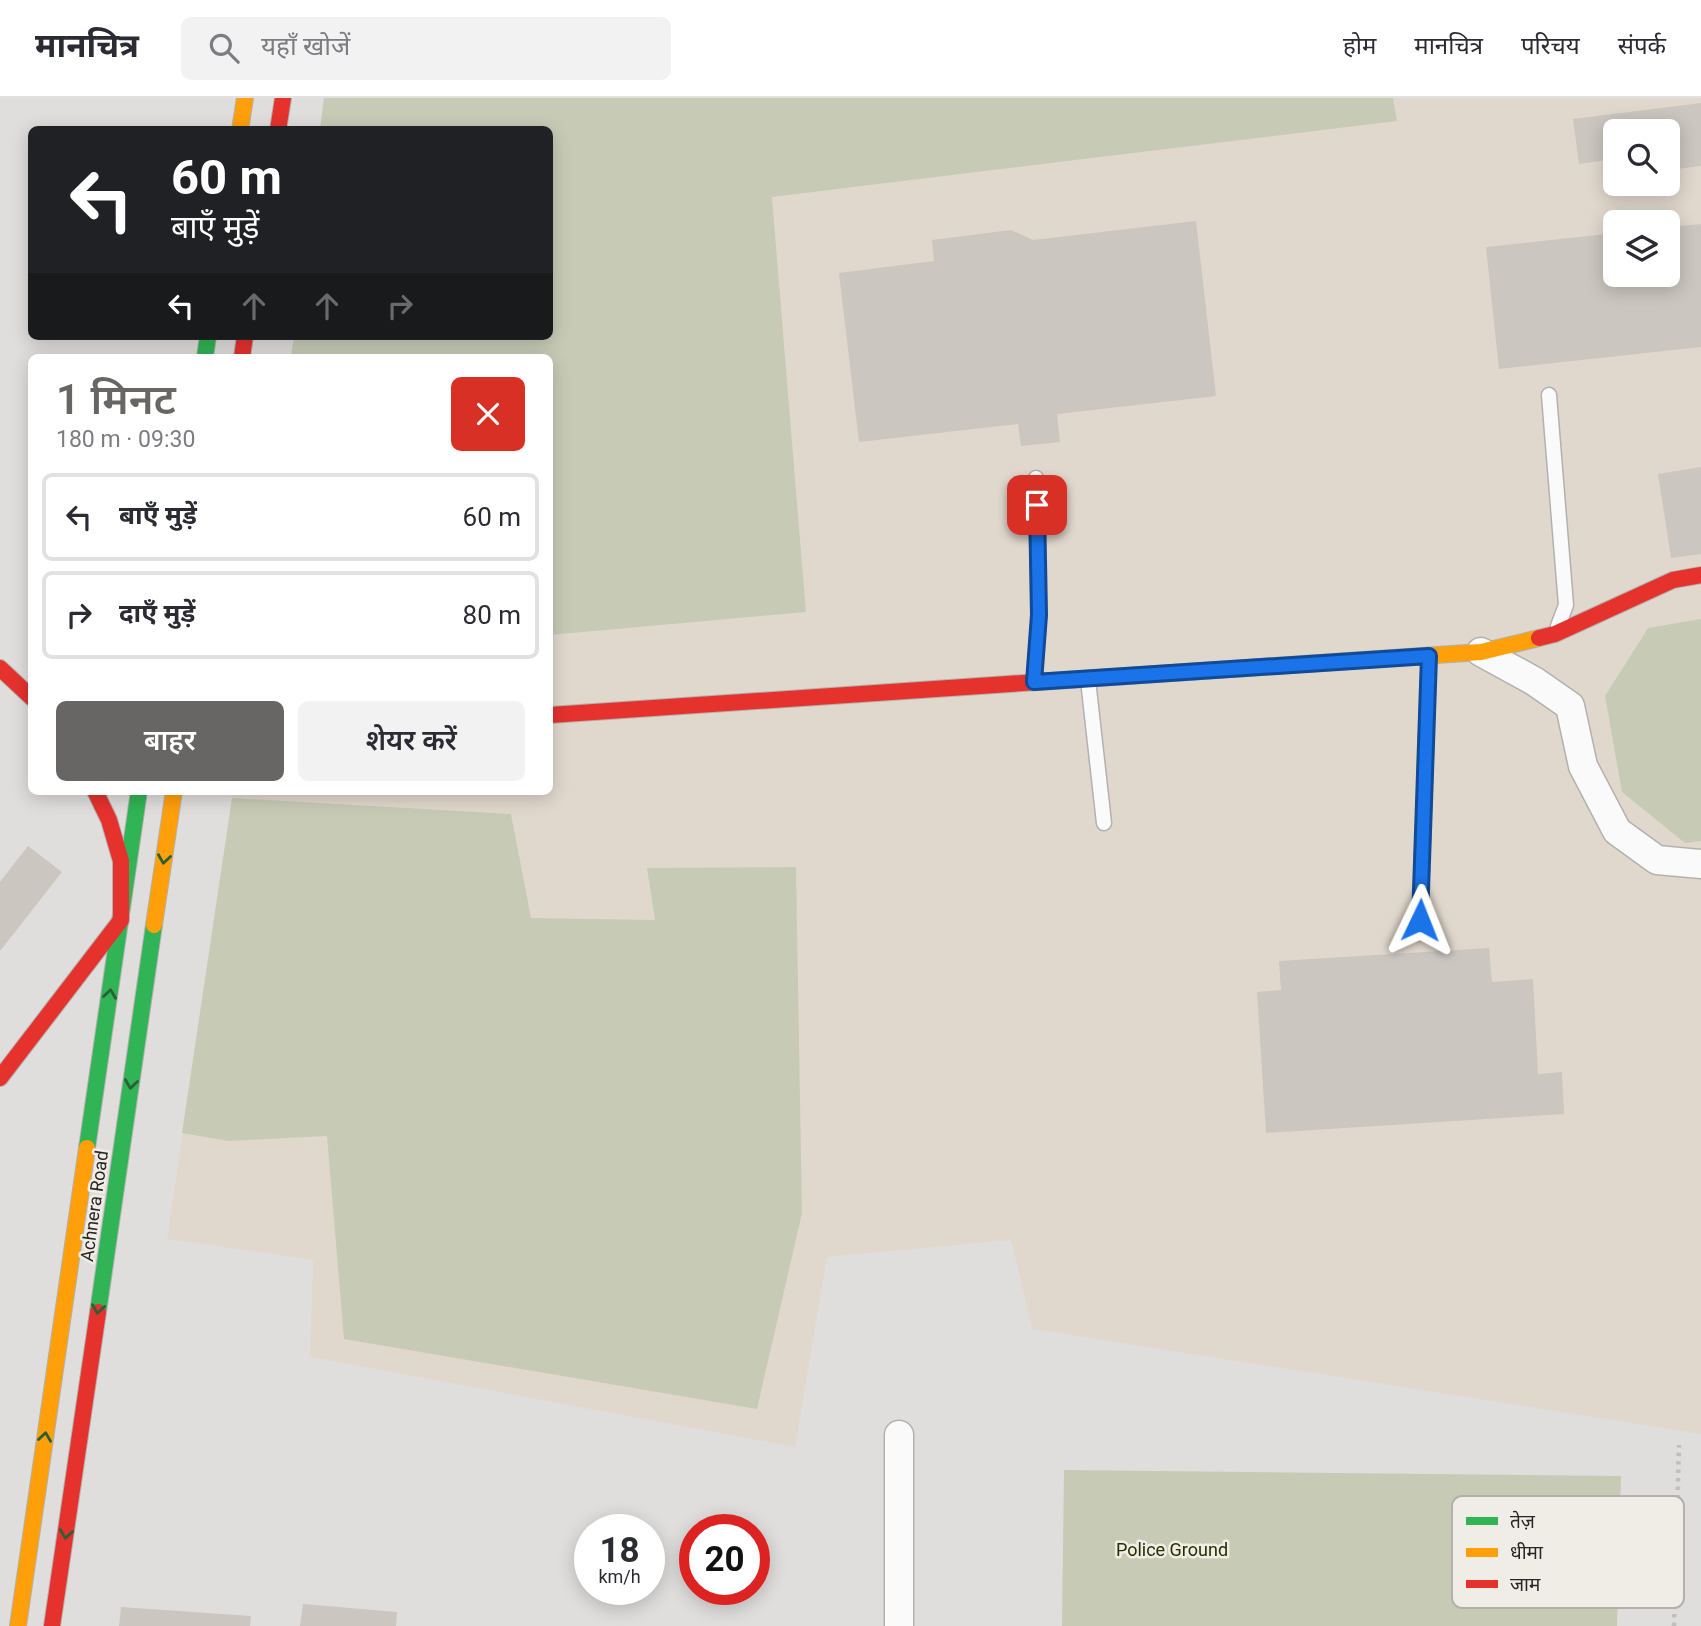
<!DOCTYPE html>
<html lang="hi">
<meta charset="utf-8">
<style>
body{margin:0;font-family:Roboto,"Noto Sans Devanagari",sans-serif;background:#f2f2f3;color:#2b2b33;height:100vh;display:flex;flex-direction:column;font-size:26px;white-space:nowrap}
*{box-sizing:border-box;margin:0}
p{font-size:23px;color:#7c7c81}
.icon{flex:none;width:38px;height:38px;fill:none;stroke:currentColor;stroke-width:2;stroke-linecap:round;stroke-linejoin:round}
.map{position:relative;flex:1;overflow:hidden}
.side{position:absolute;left:28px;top:256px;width:525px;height:441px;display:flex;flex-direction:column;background:#fff;border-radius:10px;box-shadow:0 4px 18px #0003}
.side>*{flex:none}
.top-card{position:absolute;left:28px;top:28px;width:525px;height:214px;border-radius:10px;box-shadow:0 4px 18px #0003;background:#202124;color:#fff;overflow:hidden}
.controls{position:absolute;left:1603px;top:21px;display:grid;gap:14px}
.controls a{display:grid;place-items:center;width:77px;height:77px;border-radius:10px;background:#fff;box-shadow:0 4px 18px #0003;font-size:35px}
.speed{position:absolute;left:574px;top:1416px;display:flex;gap:14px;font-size:35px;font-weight:700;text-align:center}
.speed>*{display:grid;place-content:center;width:91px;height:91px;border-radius:50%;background:#fff;box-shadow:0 4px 18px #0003;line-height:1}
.speed small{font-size:18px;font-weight:400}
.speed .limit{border:10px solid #d22;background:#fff;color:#111}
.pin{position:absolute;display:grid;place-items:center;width:60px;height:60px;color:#fff;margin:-30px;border-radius:14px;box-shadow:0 4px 10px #0006}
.me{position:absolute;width:77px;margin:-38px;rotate:2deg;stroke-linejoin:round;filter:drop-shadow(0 0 5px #0008)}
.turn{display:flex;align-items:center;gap:24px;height:147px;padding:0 28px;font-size:32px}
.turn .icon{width:91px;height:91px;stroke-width:2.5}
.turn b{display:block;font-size:49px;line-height:60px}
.lanes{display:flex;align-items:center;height:66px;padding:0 28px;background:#0003;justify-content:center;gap:35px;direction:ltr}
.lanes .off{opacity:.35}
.round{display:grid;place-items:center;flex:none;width:74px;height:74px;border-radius:10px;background:#f2f2f3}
.head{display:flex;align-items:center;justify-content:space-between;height:119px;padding:0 28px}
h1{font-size:42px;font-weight:600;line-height:52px;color:#686664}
.button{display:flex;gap:14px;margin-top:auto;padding:14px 28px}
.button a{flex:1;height:80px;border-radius:10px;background:#686664;color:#fff;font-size:28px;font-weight:600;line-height:80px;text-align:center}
.button a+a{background:#f2f2f3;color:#2b2b33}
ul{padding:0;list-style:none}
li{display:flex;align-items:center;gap:21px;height:88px;margin:0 14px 10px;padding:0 14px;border:4px solid #e1e1e2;border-radius:10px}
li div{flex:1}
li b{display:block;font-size:26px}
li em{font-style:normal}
header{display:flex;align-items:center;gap:42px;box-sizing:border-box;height:98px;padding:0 35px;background:#fff;border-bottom:2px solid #e1e1e2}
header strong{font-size:33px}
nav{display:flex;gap:38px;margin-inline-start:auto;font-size:24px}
.search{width:490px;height:63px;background:#f2f2f3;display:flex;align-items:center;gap:18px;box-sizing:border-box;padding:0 24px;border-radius:10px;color:#7c7c81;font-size:26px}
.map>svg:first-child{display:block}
</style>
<header>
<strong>मानचित्र</strong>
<div class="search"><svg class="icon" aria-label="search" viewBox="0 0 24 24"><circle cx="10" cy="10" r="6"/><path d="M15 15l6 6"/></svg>यहाँ खोजें</div>
<nav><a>होम</a><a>मानचित्र</a><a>परिचय</a><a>संपर्क</a></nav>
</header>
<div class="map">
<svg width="1701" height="1528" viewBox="0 0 1701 1528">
<rect width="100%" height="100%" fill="#e0dedc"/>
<path fill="#e1d8cd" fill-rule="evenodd" d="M 1393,0 L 1701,0 L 1701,1336 L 1032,1231 L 1011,1142 L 827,1159 L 795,1349 L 310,1259 L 313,1162 L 167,1141 L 233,693 L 550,693 L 550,537 L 806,513 L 772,99 L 1396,23 ZM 1615,33 L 1668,33 L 1668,86 L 1615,86 ZM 1615,124 L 1668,124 L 1668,177 L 1615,177 Z"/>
<path fill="#c7cbb6" d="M 324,0 L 1393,0 L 1397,23 L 772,99 L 806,514 L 550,537 L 550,259 L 291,259 L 294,238 L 550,238 L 550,32 L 320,31 Z
M 1701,521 L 1701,743 L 1685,745 L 1622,694 L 1605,598 L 1648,530 Z
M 232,700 L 511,716 L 531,820 L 655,822 L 647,770 L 796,769 L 802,1115 L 757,1311 L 344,1241 L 327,1038 L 229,1043 L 182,1035 Z
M 1064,1372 L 1621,1378 L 1617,1528 L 1062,1528 Z"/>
<path fill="#cbc6bf" d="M 1701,5 L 1701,68 L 1668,72 L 1668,33 L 1615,33 L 1615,61 L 1579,66 L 1573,21 Z
M 1196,123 L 1216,298 L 1057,316 L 1060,344 L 1021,348 L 1018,326 L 859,344 L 839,175 L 934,163 L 932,142 L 1011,132 L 1033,142 Z
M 1701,126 L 1701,249 L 1499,271 L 1486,149 L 1615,135 L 1615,177 L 1668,177 L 1668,129 Z
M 1701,369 L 1701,456 L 1671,460 L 1658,376 Z
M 28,748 L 62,774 L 0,853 L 0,784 Z
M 1489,850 L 1492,884 L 1533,881 L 1538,976 L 1562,974 L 1564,1016 L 1266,1035 L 1257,894 L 1281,892 L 1279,863 Z
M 303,1506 L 397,1514 L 396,1528 L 300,1528 Z
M 121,1509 L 251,1518 L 250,1528 L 119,1528 Z"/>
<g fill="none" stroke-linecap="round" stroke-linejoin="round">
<g stroke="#b3b1af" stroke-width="17">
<path id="lane" d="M 1549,297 L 1566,507 L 1558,528
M 1088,582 L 1104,725
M 1034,583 L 1039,518 L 1036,380
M 1420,822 L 1429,559"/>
</g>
<g stroke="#b3b1af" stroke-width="31">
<path id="street" d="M 1481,554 L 1534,583 L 1570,608 L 1583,668 L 1617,733 L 1657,762 L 1701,766
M 899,1337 L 899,1528"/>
</g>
<g stroke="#b3b1af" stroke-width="18">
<path id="fast" d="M 205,259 L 208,238
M 87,1050 L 139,693
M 98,1214 L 154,827"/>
</g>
<g stroke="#b3b1af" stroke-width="18">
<path id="slow" d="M 240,32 L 245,0
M 1053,583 L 1481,554 L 1539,540
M 154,827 L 174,693
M 18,1528 L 87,1050"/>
</g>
<g stroke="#b3b1af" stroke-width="18">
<path id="jam" d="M 278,32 L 283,0
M 242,259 L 245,238
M 1539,540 L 1555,536 L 1673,482 L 1701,477
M 0,570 L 32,600
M 550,617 L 1053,583
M 0,980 L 121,822 L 121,763 L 109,722 L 95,693
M 52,1528 L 98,1214"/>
</g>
<path stroke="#bfbfbe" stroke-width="4.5" stroke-dasharray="3.5 5" stroke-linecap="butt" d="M 1674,1528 L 1679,1347"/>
<use href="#lane" stroke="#fafafa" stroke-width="14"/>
<use href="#street" stroke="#fafafa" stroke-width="28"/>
<use href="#fast" stroke="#30b455" stroke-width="16"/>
<use href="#slow" stroke="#ff9f0a" stroke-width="16"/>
<use href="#jam" stroke="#e5322d" stroke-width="16"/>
</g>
<defs><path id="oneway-chevron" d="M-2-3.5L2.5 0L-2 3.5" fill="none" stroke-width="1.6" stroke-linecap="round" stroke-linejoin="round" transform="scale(1.75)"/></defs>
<g stroke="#2b5f38">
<use href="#oneway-chevron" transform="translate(164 761) rotate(98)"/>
<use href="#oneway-chevron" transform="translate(110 896) rotate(-82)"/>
<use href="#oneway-chevron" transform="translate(131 986) rotate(98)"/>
<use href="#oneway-chevron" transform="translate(98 1211) rotate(98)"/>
<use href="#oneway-chevron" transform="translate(45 1339) rotate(-82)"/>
<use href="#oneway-chevron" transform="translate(66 1436) rotate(98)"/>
</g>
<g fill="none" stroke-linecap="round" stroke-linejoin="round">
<g stroke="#114b97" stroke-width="18">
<path id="route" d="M 1037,407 L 1039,517 L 1034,584 L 1429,558 L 1420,822"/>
</g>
<use href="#route" stroke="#1a73e8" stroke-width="12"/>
</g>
<g text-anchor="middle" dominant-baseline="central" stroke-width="5" stroke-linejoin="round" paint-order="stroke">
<g font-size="18" fill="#272624" stroke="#f0ede7">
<text transform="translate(94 1108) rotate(-82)">Achnera Road</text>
</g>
<g font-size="18" fill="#272f00" stroke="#f0ede7">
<text x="1172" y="1451">Police Ground</text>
</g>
</g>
<rect x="1452" y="1398" width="232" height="112" rx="10" fill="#f0ede7" stroke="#b4b1ac" stroke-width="2"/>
<rect x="1466" y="1419" width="32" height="8" fill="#30b455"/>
<rect x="1466" y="1450" width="32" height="9" fill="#ff9f0a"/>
<rect x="1466" y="1482" width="32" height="8" fill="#e5322d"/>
<g font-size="19" fill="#272624">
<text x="1510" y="1430">तेज़</text>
<text x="1510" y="1461">धीमा</text>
<text x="1510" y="1493">जाम</text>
</g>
</svg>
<div class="controls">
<a><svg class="icon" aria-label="search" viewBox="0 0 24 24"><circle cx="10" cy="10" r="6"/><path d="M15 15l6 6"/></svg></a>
<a><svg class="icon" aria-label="layers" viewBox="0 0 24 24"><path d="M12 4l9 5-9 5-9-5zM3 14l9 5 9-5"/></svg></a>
</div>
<div class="speed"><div>18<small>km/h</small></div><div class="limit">20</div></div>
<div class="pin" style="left:1037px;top:407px;background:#d93025"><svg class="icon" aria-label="arrive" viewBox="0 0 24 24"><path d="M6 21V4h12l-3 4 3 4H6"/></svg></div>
<svg class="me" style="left:1420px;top:822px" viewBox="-20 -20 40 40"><path d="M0-17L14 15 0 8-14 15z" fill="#1a73e8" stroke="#fff" stroke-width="4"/></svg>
<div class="top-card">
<div class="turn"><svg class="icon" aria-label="left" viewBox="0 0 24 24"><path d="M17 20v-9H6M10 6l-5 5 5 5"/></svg><div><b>60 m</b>बाएँ मुड़ें</div></div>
<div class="lanes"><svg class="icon" aria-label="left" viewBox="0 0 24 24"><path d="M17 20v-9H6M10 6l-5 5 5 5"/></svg><svg class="icon off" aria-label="ahead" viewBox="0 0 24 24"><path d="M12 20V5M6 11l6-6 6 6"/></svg><svg class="icon off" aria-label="ahead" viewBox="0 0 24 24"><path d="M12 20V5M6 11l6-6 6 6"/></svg><svg class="icon off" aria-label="right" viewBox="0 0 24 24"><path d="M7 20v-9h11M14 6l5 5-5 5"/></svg></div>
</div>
<section class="side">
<div class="head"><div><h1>1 मिनट</h1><p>180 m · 09:30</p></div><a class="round" style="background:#d93025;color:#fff"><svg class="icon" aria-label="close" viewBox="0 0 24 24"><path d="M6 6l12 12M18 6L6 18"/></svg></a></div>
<ul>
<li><svg class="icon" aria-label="left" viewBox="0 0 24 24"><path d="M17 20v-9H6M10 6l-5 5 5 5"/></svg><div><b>बाएँ मुड़ें</b></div><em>60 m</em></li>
<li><svg class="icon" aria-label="right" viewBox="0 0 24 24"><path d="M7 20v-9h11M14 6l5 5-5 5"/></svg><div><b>दाएँ मुड़ें</b></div><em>80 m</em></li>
</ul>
<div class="button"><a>बाहर</a><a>शेयर करें</a></div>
</section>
</div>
